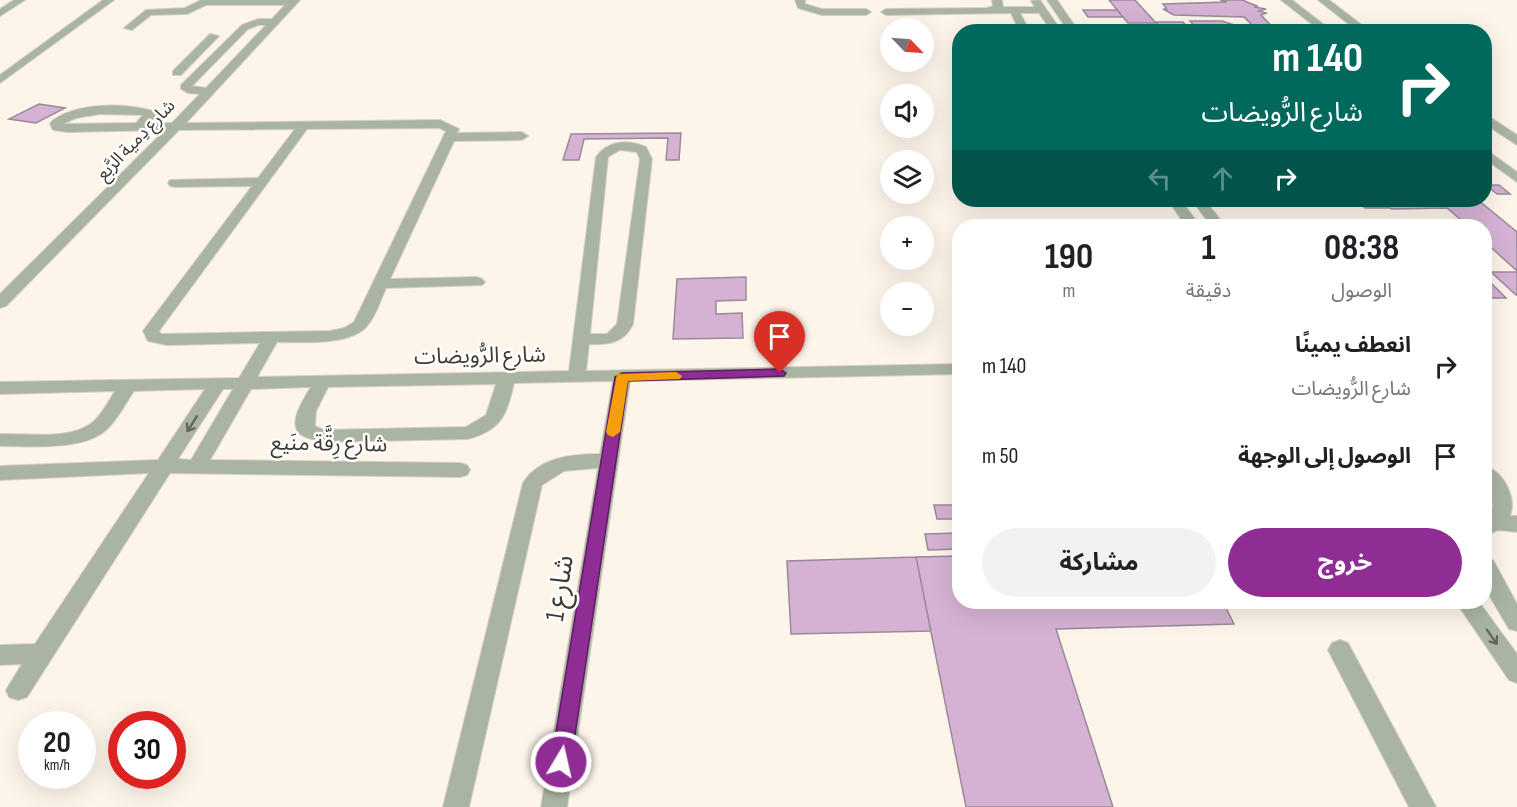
<!DOCTYPE html>
<html lang="ar">
<meta charset="utf-8">
<style>
body{margin:0;font-family:"Sofia Sans Condensed","Noto Sans Arabic",sans-serif;background:#f2f2f2;color:#202124;direction:rtl;height:100vh;display:flex;flex-direction:column;font-size:22px;white-space:nowrap}
*{box-sizing:border-box;margin:0}
p{font-size:20px;color:#757577}
.icon{flex:none;width:33px;height:33px;fill:none;stroke:currentColor;stroke-width:2;stroke-linecap:round;stroke-linejoin:round}
.map{position:relative;flex:1;overflow:hidden;direction:ltr}
.sheet{position:absolute;left:952px;top:219px;width:540px;height:390px;display:flex;flex-direction:column;background:#fff;border-radius:24px;box-shadow:0 6px 24px #0002;direction:rtl}
.sheet>*{flex:none}
.hud{position:absolute;left:952px;top:24px;width:540px;height:183px;border-radius:24px;box-shadow:0 6px 24px #0002;direction:rtl;background:#00695c;color:#fff;overflow:hidden}
.needle{width:39px;rotate:115deg}
.tools{position:absolute;left:880px;top:18px;display:grid;gap:12px}
.tools a{display:grid;place-items:center;width:54px;height:54px;border-radius:50%;background:#fff;box-shadow:0 6px 24px #0002;font-size:30px}
.speed{position:absolute;left:18px;top:711px;display:flex;gap:12px;font-size:30px;font-weight:700;text-align:center}
.speed>*{display:grid;place-content:center;width:78px;height:78px;border-radius:50%;background:#fff;box-shadow:0 6px 24px #0002;line-height:1}
.speed small{font-size:15px;font-weight:400}
.speed .limit{border:9px solid #d22;background:#fff;color:#111}
.pin{position:absolute;display:grid;place-items:center;width:51px;height:51px;color:#fff;margin:-62px -26px;border-radius:50% 50% 50% 0;rotate:-45deg;box-shadow:0 0 6px #0007}
.pin .icon{rotate:45deg}
.me{position:absolute;width:66px;margin:-33px;rotate:9deg;stroke-linejoin:round;filter:drop-shadow(0 0 4px #0008)}
.turn{display:flex;align-items:center;gap:21px;height:126px;padding:0 30px;font-size:27px}
.turn .icon{width:78px;height:78px;stroke-width:2.5}
.turn b{display:block;font-size:42px;line-height:51px}
.lanes{display:flex;align-items:center;height:57px;padding:0 30px;background:#0003;justify-content:center;gap:30px;direction:ltr}
.lanes .off{opacity:.35}
.eta{display:flex;justify-content:space-evenly;align-items:center;height:102px;text-align:center}
.eta b{font-size:36px;font-weight:700;line-height:42px}
.primary-button{display:flex;gap:12px;margin-top:auto;padding:12px 30px}
.primary-button a{flex:1;height:69px;border-radius:36px;background:#8f2d94;color:#fff;font-size:24px;font-weight:700;line-height:69px;text-align:center}
.primary-button a+a{background:#f2f2f2;color:#202124}
ul{padding:0;list-style:none}
li{display:flex;align-items:center;gap:18px;height:90px;padding:0 30px}
li div{flex:1}
li b{display:block;font-size:22px}
li em{font-style:normal}
.map>svg:first-child{display:block}
</style>
<div class="map">
<svg width="1517" height="807" viewBox="0 0 1517 807">
<rect width="100%" height="100%" fill="#fdf4ea"/>
<path fill="#d5b2d4" stroke="#998a99" stroke-width="1.5" d="M 1109,0 L 1135,0 L 1156,23 L 1128,23 Z
M 1220,0 L 1242,0 L 1257,6 L 1254,7 L 1266,9 L 1259,11 L 1266,13 L 1261,15 L 1277,32 L 1259,32 L 1244,17 L 1174,15 L 1163,9 L 1167,9 L 1163,4 L 1227,2 Z
M 1083,10 L 1117,10 L 1123,17 L 1088,17 Z
M 1190,21 L 1222,21 L 1237,26 L 1241,32 L 1200,32 Z
M 1156,22 L 1183,22 L 1192,32 L 1164,32 Z
M 39,104 L 65,108 L 36,123 L 9,119 Z
M 681,133 L 679,160 L 666,160 L 668,138 L 584,139 L 579,160 L 563,160 L 571,134 Z
M 1486,185 L 1499,185 L 1510,194 L 1497,194 Z
M 1356,200 L 1380,200 L 1389,208 L 1365,208 Z
M 1382,200 L 1478,200 L 1517,232 L 1517,271 L 1485,242 L 1485,226 L 1468,226 L 1447,208 L 1391,209 Z
M 1398,222 L 1458,222 L 1463,226 L 1402,226 Z
M 1491,272 L 1517,272 L 1517,295 L 1516,295 Z
M 746,277 L 746,300 L 716,301 L 716,314 L 742,313 L 743,338 L 673,339 L 677,279 Z
M 1485,277 L 1506,298 L 1485,298 Z
M 934,505 L 960,505 L 960,519 L 937,519 Z
M 960,533 L 960,549 L 928,550 L 925,534 Z
M 960,556 L 960,602 L 1223,602 L 1234,624 L 1056,629 L 1113,807 L 966,807 L 916,557 Z
M 916,557 L 931,631 L 791,634 L 787,561 Z"/>
<g fill="none" stroke-linecap="round" stroke-linejoin="round">
<g stroke="#d7cfc5" stroke-width="2">
<path id="minor" d="M 14,0 L 25,0 L 0,16 L 0,9 Z
M 103,0 L 114,0 L 0,83 L 0,75 Z
M 201,0 L 300,0 L 186,123 L 440,120 L 459,129 L 457,133 L 522,132 L 528,136 L 522,140 L 454,141 L 390,279 L 477,277 L 482,279 L 485,282 L 482,285 L 386,288 C 380,301 376,316 367,326 C 350,346 301,342 277,342 L 257,377 L 569,371 L 596,157 C 608,140 628,139 646,147 L 652,159 L 633,324 C 624,343 608,345 589,344 L 586,371 L 960,364 L 960,374 L 630,381 L 567,807 L 541,807 L 598,468 L 564,471 L 542,485 L 469,807 L 443,807 L 523,483 C 539,457 573,454 600,454 L 613,381 L 514,383 C 507,415 501,430 468,439 L 322,442 C 316,440 304,438 299,433 C 288,422 305,397 311,387 L 251,389 L 210,460 L 460,463 L 467,465 L 470,470 L 467,475 L 460,477 L 170,473 L 27,697 L 18,700 L 9,697 L 6,690 L 22,664 L 0,665 L 0,645 L 35,644 L 149,473 L 0,480 L 0,466 L 158,460 L 205,389 L 134,391 C 125,404 118,419 106,430 C 83,451 30,446 0,446 L 0,434 C 28,433 70,441 93,422 C 102,414 109,401 115,391 L 0,394 L 0,382 L 239,378 L 260,343 L 167,345 L 148,341 L 143,331 L 252,186 L 175,187 L 170,186 L 168,183 L 170,180 L 258,178 L 295,129 L 179,130 L 6,306 L 0,308 L 0,294 L 165,130 L 67,132 L 53,130 L 50,124 L 52,121 C 77,102 124,103 153,111 L 156,115 L 149,123 L 172,123 L 200,94 L 188,93 L 181,89 L 181,85 L 242,25 L 258,19 L 272,19 L 285,5 L 206,5 L 187,14 L 151,15 L 132,30 L 124,28 L 146,10 L 185,8 ZM 259,25 L 266,25 L 206,88 L 192,86 L 248,29 ZM 100,114 L 143,115 L 136,123 L 63,124 L 76,118 ZM 439,128 L 446,131 L 354,322 L 344,328 L 330,331 L 161,334 L 159,331 L 307,129 ZM 620,150 L 637,152 L 640,159 L 617,324 L 607,334 L 590,334 L 608,157 ZM 496,384 L 486,415 L 466,427 L 324,430 L 315,426 L 316,411 L 328,387 ZM 223,389 L 233,389 L 191,460 L 178,459 Z
M 795,0 L 805,0 L 805,4 L 822,9 L 866,9 L 871,12 L 866,15 L 822,15 L 798,8 Z
M 992,0 L 1002,0 L 1003,7 L 1035,7 L 1031,1 L 1040,0 L 1062,32 L 1052,32 L 1039,13 L 1020,13 L 1030,32 L 1020,32 L 1011,13 L 886,15 L 881,12 L 886,9 L 987,8 L 993,6 Z
M 1047,0 L 1057,0 L 1079,32 L 1069,32 Z
M 1281,0 L 1292,0 L 1323,24 L 1339,32 L 1324,32 L 1317,28 Z
M 1318,0 L 1329,0 L 1371,32 L 1359,32 Z
M 210,34 L 219,36 L 181,75 L 173,75 L 173,71 Z
M 1485,114 L 1517,135 L 1517,145 L 1485,124 Z
M 1485,149 L 1517,172 L 1517,182 L 1485,159 Z
M 1168,200 L 1181,200 L 1200,226 L 1186,226 Z
M 1192,200 L 1205,200 L 1225,226 L 1211,226 Z
M 1485,466 C 1504,472 1517,498 1510,516 L 1517,516 L 1517,532 L 1498,530 L 1485,536 L 1485,518 C 1498,507 1492,499 1486,487 C 1484,481 1485,472 1485,466 Z
M 1485,558 L 1493,560 L 1517,604 L 1517,631 L 1509,629 L 1485,588 Z
M 1456,602 L 1479,602 L 1517,654 L 1517,683 L 1509,680 Z
M 1340,640 L 1348,643 L 1436,807 L 1409,807 L 1328,650 L 1332,643 Z"/>
</g>
<use href="#minor" fill="#a9b4a3" fill-rule="evenodd"/>
</g>
<defs><path id="oneway-shaft" d="M-6 0H5M1.5-3L5.5 0L1.5 3" fill="none" stroke-width="1.6" stroke-linecap="round" stroke-linejoin="round" transform="scale(1.5)"/></defs>
<g stroke="#65655a">
<use href="#oneway-shaft" transform="translate(192 424) rotate(122)"/>
<use href="#oneway-shaft" transform="translate(1492 637) rotate(55)"/>
</g>
<path fill="#8f2d94" stroke="#5d1d60" stroke-width="1.5" d="M 780,369 L 786,373 L 784,376 L 628,381 L 571,762 L 568,768 L 561,771 L 554,768 L 551,762 L 615,377 L 622,373 Z"/>
<path fill="#f59e0b" d="M 676,372 L 682,376 L 680,379 L 628,381 L 620,432 L 613,437 L 608,435 L 606,432 L 617,374 Z"/>
<g text-anchor="middle" dominant-baseline="central" stroke-width="5" stroke-linejoin="round" paint-order="stroke">
<g font-size="18" fill="#403a33" stroke="#fff">
<text transform="translate(136 140) rotate(-46)">شارع دِمية الرَّبع</text>
</g>
<g font-size="22" fill="#403a33" stroke="#fff">
<text transform="translate(480 356) rotate(-1)">شارع الرُّويضات</text>
<text transform="translate(329 444) rotate(1)">شارع رِقَّة منَيع</text>
</g>
<g font-size="27" fill="#403a33" stroke="#fff">
<text transform="translate(560 588) rotate(-81)">شارع 1</text>
</g>
</g>
</svg>
<div class="tools">
<a><svg class="needle" viewBox="-14 -14 28 28"><path d="M0-13l5 13h-10z" fill="#e53935"/><path d="M0 13l5-13h-10z" fill="#757577"/></svg></a>
<a><svg class="icon" aria-label="sound" viewBox="0 0 24 24"><path d="M4 9h4l5-4v14l-5-4H4zM17 9q2 3 0 6"/></svg></a>
<a><svg class="icon" aria-label="layers" viewBox="0 0 24 24"><path d="M12 4l9 5-9 5-9-5zM3 14l9 5 9-5"/></svg></a>
<a>+</a>
<a>−</a>
</div>
<div class="speed"><div>20<small>km/h</small></div><div class="limit">30</div></div>
<div class="pin" style="left:780px;top:373px;background:#d93025"><svg class="icon" aria-label="arrive" viewBox="0 0 24 24"><path d="M6 21V4h12l-3 4 3 4H6"/></svg></div>
<svg class="me" style="left:561px;top:762px" viewBox="-20 -20 40 40"><circle r="17" fill="#8f2d94" stroke="#fff" stroke-width="3"/><path d="M0-11L8 9 0 5-8 9z" fill="#fff"/></svg>
<div class="hud">
<div class="turn"><svg class="icon" aria-label="right" viewBox="0 0 24 24"><path d="M7 20v-9h11M14 6l5 5-5 5"/></svg><div><b>140 m</b>شارع الرُّويضات</div></div>
<div class="lanes"><svg class="icon off" aria-label="left" viewBox="0 0 24 24"><path d="M17 20v-9H6M10 6l-5 5 5 5"/></svg><svg class="icon off" aria-label="ahead" viewBox="0 0 24 24"><path d="M12 20V5M6 11l6-6 6 6"/></svg><svg class="icon" aria-label="right" viewBox="0 0 24 24"><path d="M7 20v-9h11M14 6l5 5-5 5"/></svg></div>
</div>
<section class="sheet">
<div class="eta">
<div><b>08:38</b><p>الوصول</p></div>
<div><b>1</b><p>دقيقة</p></div>
<div><b>190</b><p>m</p></div>
</div>
<ul>
<li><svg class="icon" aria-label="right" viewBox="0 0 24 24"><path d="M7 20v-9h11M14 6l5 5-5 5"/></svg><div><b>انعطف يمينًا</b><p>شارع الرُّويضات</p></div><em>140 m</em></li>
<li><svg class="icon" aria-label="arrive" viewBox="0 0 24 24"><path d="M6 21V4h12l-3 4 3 4H6"/></svg><div><b>الوصول إلى الوجهة</b></div><em>50 m</em></li>
</ul>
<div class="primary-button"><a>خروج</a><a>مشاركة</a></div>
</section>
</div>
